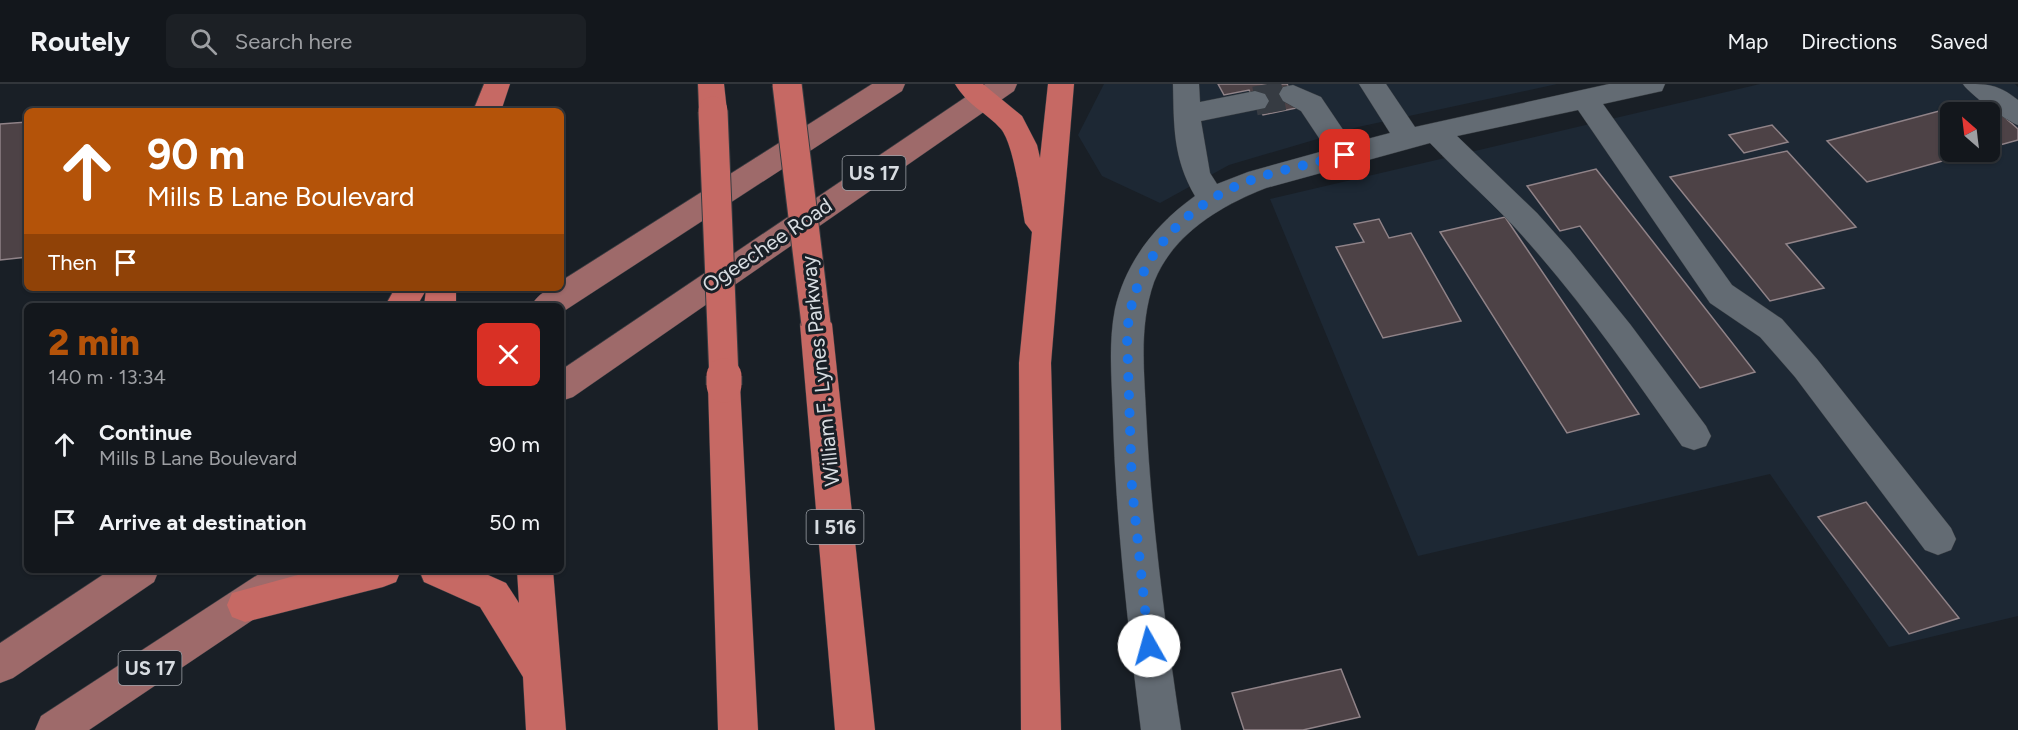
<!DOCTYPE html>
<meta charset="utf-8">
<style>
body{margin:0;font-family:Figtree,sans-serif;background:#1c2025;color:#f1f3f6;height:100vh;display:flex;flex-direction:column;font-size:22px;white-space:nowrap}
*{box-sizing:border-box;margin:0}
p{font-size:20px;color:#9d9fa3}
.icon{flex:none;width:33px;height:33px;fill:none;stroke:currentColor;stroke-width:2;stroke-linecap:round;stroke-linejoin:round}
.map{position:relative;flex:1;overflow:hidden}
.details{position:absolute;left:24px;top:219px;width:540px;height:270px;display:flex;flex-direction:column;background:#13171c;border-radius:9px;box-shadow:0 2px 4px #0004,0 0 0 2px #32363b}
.details>*{flex:none}
.banner{position:absolute;left:24px;top:24px;width:540px;height:183px;border-radius:9px;box-shadow:0 2px 4px #0004,0 0 0 2px #32363b;background:#b45309;color:#fff;overflow:hidden}
.needle{width:39px;rotate:332deg}
.fabs{position:absolute;left:1940px;top:18px;display:grid;gap:12px}
.fabs a{display:grid;place-items:center;width:60px;height:60px;border-radius:9px;background:#13171c;box-shadow:0 2px 4px #0004,0 0 0 2px #32363b;font-size:30px}
.pin{position:absolute;display:grid;place-items:center;width:51px;height:51px;color:#fff;margin:-26px;border-radius:12px;box-shadow:0 3px 9px #0006}
.me{position:absolute;width:66px;margin:-33px;rotate:353deg;stroke-linejoin:round;filter:drop-shadow(0 0 4px #0008)}
.turn{display:flex;align-items:center;gap:21px;height:126px;padding:0 24px;font-size:27px}
.turn .icon{width:78px;height:78px;stroke-width:2.5}
.turn b{display:block;font-size:42px;line-height:51px}
.then{display:flex;align-items:center;height:57px;padding:0 24px;background:#0003;gap:12px;font-size:22px}
.round{display:grid;place-items:center;flex:none;width:63px;height:63px;border-radius:9px;background:#1c2025}
.headline{display:flex;align-items:center;justify-content:space-between;height:102px;padding:0 24px}
h1{font-size:36px;font-weight:800;line-height:45px;color:#b45309}
ul{padding:0;list-style:none}
li{display:flex;align-items:center;gap:18px;height:78px;padding:0 24px}
li div{flex:1}
li b{display:block;font-size:22px}
li em{font-style:normal}
header{display:flex;align-items:center;gap:36px;box-sizing:border-box;height:84px;padding:0 30px;background:#13171c;border-bottom:2px solid #32363b}
header strong{font-size:28px}
nav{display:flex;gap:33px;margin-inline-start:auto;font-size:21px}
.search{width:420px;height:54px;background:#1c2025;display:flex;align-items:center;gap:15px;box-sizing:border-box;padding:0 21px;border-radius:9px;color:#9d9fa3;font-size:22px}
.map>svg:first-child{display:block}
</style>
<header>
<strong>Routely</strong>
<div class="search"><svg class="icon" aria-label="search" viewBox="0 0 24 24"><circle cx="10" cy="10" r="6"/><path d="M15 15l6 6"/></svg>Search here</div>
<nav><a>Map</a><a>Directions</a><a>Saved</a></nav>
</header>
<div class="map">
<svg width="2018" height="646" viewBox="0 0 2018 646">
<rect width="100%" height="100%" fill="#191f26"/>
<path fill="#1d2834" fill-rule="evenodd" d="M 1104,0 L 1557,0 L 1358,43 L 1229,81 L 1160,119 L 1102,92 L 1078,51 Z
M 1760,0 L 2015,0 L 2018,3 L 2018,532 L 1889,563 L 1770,390 L 1418,472 L 1270,115 ZM 1950,28 L 1989,28 L 1989,68 L 1950,68 Z"/>
<path fill="#4d4246" stroke="#908388" stroke-width="1.5" d="M 1218,0 L 1287,0 L 1301,23 L 1263,31 L 1249,6 L 1224,11 Z
M 1984,15 L 2018,45 L 2018,56 L 1989,64 L 1989,28 L 1950,28 L 1950,68 L 1975,68 L 1867,98 L 1827,57 Z
M 27,38 L 27,173 L 0,176 L 0,40 Z
M 1772,41 L 1788,58 L 1744,69 L 1729,51 Z
M 1787,67 L 1856,143 L 1786,160 L 1824,204 L 1770,217 L 1670,93 Z
M 1596,85 L 1755,288 L 1700,304 L 1580,142 L 1560,147 L 1527,102 Z
M 1505,133 L 1639,330 L 1567,349 L 1440,148 Z
M 1379,135 L 1389,154 L 1411,149 L 1461,237 L 1383,254 L 1336,163 L 1364,158 L 1354,140 Z
M 1866,418 L 1959,534 L 1909,550 L 1818,433 Z
M 1341,585 L 1360,633 L 1303,646 L 1244,646 L 1232,609 Z"/>
<g fill="none" stroke-linecap="round" stroke-linejoin="round">
<path stroke="#363b42" stroke-width="29" stroke-dasharray="29 15" stroke-linecap="butt" d="M 1255,17 L 1293,10"/>
<g stroke="#373c41" stroke-width="1">
<path id="minor" d="M 1173,0 L 1199,0 L 1200,18 L 1255,7 L 1265,10 L 1269,17 L 1265,24 L 1201,37 L 1210,89 L 1217,100 L 1248,88 L 1327,66 L 1301,27 L 1283,17 L 1279,10 L 1283,3 L 1293,1 L 1321,13 L 1352,59 L 1390,49 L 1359,0 L 1386,0 L 1415,43 L 1609,0 L 1665,0 L 1662,7 L 1603,20 L 1732,201 L 1782,235 L 1817,275 L 1951,444 L 1956,455 L 1951,466 L 1938,471 L 1925,466 L 1795,293 L 1760,253 L 1710,219 L 1578,26 L 1457,52 L 1537,129 L 1570,166 L 1630,240 L 1706,342 L 1711,352 L 1706,362 L 1694,366 L 1682,362 C 1633,292 1584,221 1527,157 C 1497,122 1461,92 1430,59 L 1266,104 C 1220,122 1173,150 1154,198 C 1139,241 1144,285 1146,329 C 1151,436 1165,540 1181,646 L 1141,646 C 1128,542 1116,439 1113,334 C 1112,298 1108,260 1115,225 C 1126,177 1156,140 1195,112 C 1173,74 1174,43 1173,0 Z
M 1963,0 C 1988,0 1998,0 2018,16 L 2018,41 C 2008,38 1968,9 1963,0 Z"/>
</g>
<g stroke="#373c41" stroke-width="1">
<path id="major" d="M 872,0 L 905,0 L 902,7 L 561,229 L 561,222 L 531,222 C 538,210 547,204 561,204 L 561,197 Z
M 985,0 L 1017,0 L 1014,7 L 573,313 L 561,317 L 561,286 Z
M 110,486 L 159,486 L 154,498 L 13,594 L 0,599 L 0,559 Z
M 265,486 L 314,486 L 309,498 L 89,646 L 35,646 L 41,632 Z"/>
</g>
<g stroke="#373c41" stroke-width="1">
<path id="highway" d="M 484,0 L 510,0 L 501,27 L 473,27 Z
M 698,0 L 724,0 L 727,27 L 723,34 L 713,37 L 703,34 L 699,27 Z
M 955,0 L 983,0 L 1022,32 L 1037,61 L 1040,74 L 1048,0 L 1074,0 L 1051,279 L 1061,646 L 1021,646 L 1019,279 L 1032,148 L 1025,139 C 1021,117 1014,61 1001,45 C 986,28 968,22 955,0 Z
M 395,204 L 456,204 L 456,222 L 424,222 L 426,206 L 417,222 L 385,222 Z
M 816,227 L 827,231 L 832,240 L 875,646 L 835,646 L 800,240 L 805,231 Z
M 724,287 L 736,291 L 740,301 L 758,646 L 718,646 L 708,301 L 712,291 Z
M 316,486 L 401,486 L 396,498 L 383,503 L 245,538 L 232,533 L 227,521 L 232,509 Z
M 419,486 L 477,486 L 506,499 L 519,519 L 517,486 L 553,486 L 566,646 L 526,646 L 523,593 L 480,523 L 424,498 Z"/>
</g>
<use href="#minor" fill="#636b73" fill-rule="evenodd"/>
<use href="#major" fill="#9e6a6a" fill-rule="evenodd"/>
<use href="#highway" fill="#c66964" fill-rule="evenodd"/>
<g stroke="#373c41" stroke-width="31" stroke-linecap="butt">
<path id="highway-bridge-far1" d="M 787,0 L 816,240
M 713,27 L 724,294"/>
</g>
<g stroke="#373c41" stroke-width="37" stroke-linecap="butt">
<path id="highway-bridge" d="M 724,292 L 724,301"/>
</g>
<use href="#highway-bridge-far1" stroke="#c66964" stroke-width="29"/>
<use href="#highway-bridge" stroke="#c66964" stroke-width="35"/>
</g>
<g fill="none" stroke-linecap="round" stroke-linejoin="round">
<path stroke="#1a73e8" stroke-width="10" stroke-dasharray="0 18" d="M 1149,562 L 1132,404 L 1127,252 C 1131,184 1173,132 1234,103 C 1269,87 1309,81 1345,71"/>
</g>
<g text-anchor="middle" dominant-baseline="central" stroke-width="6" stroke-linejoin="round" paint-order="stroke">
<g fill="#191f26" stroke="#9ea3a9" stroke-width="1.5">
<rect x="842.5" y="72" width="63" height="34" rx="4.5"/>
<rect x="806.5" y="426" width="57" height="34" rx="4.5"/>
<rect x="118.5" y="567" width="63" height="34" rx="4.5"/>
</g>
<g font-size="20" font-weight="bold" fill="#d7dce1">
<text x="874" y="89">US 17</text>
<text x="835" y="443">I 516</text>
<text x="150" y="584">US 17</text>
</g>
<g font-size="21" fill="#d7dce1" stroke="#191f26">
<text transform="translate(767 161) rotate(-34)">Ogeechee Road</text>
<text transform="translate(820 287) rotate(-96)">William F. Lynes Parkway</text>
</g>
</g>
</svg>
<div class="fabs">
<a><svg class="needle" viewBox="-14 -14 28 28"><path d="M0-13l5 13h-10z" fill="#e53935"/><path d="M0 13l5-13h-10z" fill="#9d9fa3"/></svg></a>
</div>
<div class="pin" style="left:1345px;top:71px;background:#d93025"><svg class="icon" aria-label="arrive" viewBox="0 0 24 24"><path d="M6 21V4h12l-3 4 3 4H6"/></svg></div>
<svg class="me" style="left:1149px;top:562px" viewBox="-20 -20 40 40"><circle r="19" fill="#fff"/><path d="M0-13L10 11 0 6-10 11z" fill="#1a73e8"/></svg>
<div class="banner">
<div class="turn"><svg class="icon" aria-label="ahead" viewBox="0 0 24 24"><path d="M12 20V5M6 11l6-6 6 6"/></svg><div><b>90 m</b>Mills B Lane Boulevard</div></div>
<div class="then">Then<svg class="icon" aria-label="arrive" viewBox="0 0 24 24"><path d="M6 21V4h12l-3 4 3 4H6"/></svg></div>
</div>
<section class="details">
<div class="headline"><div><h1>2 min</h1><p>140 m · 13:34</p></div><a class="round" style="background:#d93025;color:#fff"><svg class="icon" aria-label="close" viewBox="0 0 24 24"><path d="M6 6l12 12M18 6L6 18"/></svg></a></div>
<ul>
<li><svg class="icon" aria-label="ahead" viewBox="0 0 24 24"><path d="M12 20V5M6 11l6-6 6 6"/></svg><div><b>Continue</b><p>Mills B Lane Boulevard</p></div><em>90 m</em></li>
<li><svg class="icon" aria-label="arrive" viewBox="0 0 24 24"><path d="M6 21V4h12l-3 4 3 4H6"/></svg><div><b>Arrive at destination</b></div><em>50 m</em></li>
</ul>
</section>
</div>
